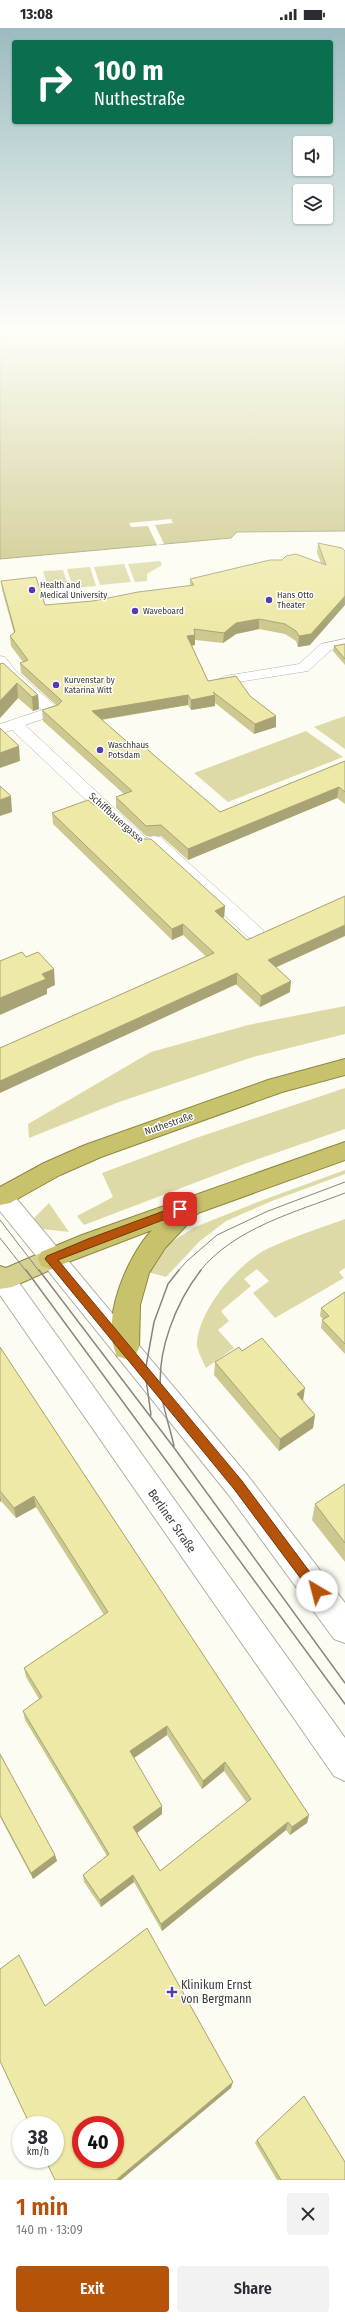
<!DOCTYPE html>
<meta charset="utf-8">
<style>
body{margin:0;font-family:"Fira Sans Condensed",sans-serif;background:#f2f2f3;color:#2b2b33;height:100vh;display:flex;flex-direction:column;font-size:15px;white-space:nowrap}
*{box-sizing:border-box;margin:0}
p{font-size:13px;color:#7c7c81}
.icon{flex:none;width:22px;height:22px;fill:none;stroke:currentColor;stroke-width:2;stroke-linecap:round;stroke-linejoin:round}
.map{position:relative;height:2152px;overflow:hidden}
.side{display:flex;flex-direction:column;background:#fff;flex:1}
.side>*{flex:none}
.banner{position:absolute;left:12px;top:12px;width:321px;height:84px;border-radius:4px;box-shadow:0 1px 3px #0004;background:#0b6e4f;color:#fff;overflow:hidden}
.tools{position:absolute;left:293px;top:108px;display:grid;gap:8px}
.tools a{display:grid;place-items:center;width:40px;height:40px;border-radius:4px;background:#fff;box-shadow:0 1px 3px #0004;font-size:20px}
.speed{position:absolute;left:12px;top:2088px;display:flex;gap:8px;font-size:20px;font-weight:700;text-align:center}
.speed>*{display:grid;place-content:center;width:52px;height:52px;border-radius:50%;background:#fff;box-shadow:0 1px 3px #0004;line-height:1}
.speed small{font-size:10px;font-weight:400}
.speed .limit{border:6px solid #d22;background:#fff;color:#111}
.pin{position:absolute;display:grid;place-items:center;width:34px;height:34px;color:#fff;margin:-17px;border-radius:8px;box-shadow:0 2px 6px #0006}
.me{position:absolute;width:44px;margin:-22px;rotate:323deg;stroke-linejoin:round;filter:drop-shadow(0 0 3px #0008)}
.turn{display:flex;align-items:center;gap:14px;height:84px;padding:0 16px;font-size:18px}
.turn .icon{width:52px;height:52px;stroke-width:2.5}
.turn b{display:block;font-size:28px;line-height:34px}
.round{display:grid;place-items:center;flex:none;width:42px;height:42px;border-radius:4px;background:#f2f2f3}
.head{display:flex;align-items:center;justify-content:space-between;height:68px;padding:0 16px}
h1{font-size:24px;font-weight:600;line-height:30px;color:#b45309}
.primary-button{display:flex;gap:8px;margin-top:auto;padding:8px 16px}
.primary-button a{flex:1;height:46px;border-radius:4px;background:#b45309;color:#fff;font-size:16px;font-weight:600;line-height:46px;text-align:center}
.primary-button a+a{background:#f2f2f3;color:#2b2b33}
.status{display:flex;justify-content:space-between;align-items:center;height:28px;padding:0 20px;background:#fff;direction:ltr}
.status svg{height:11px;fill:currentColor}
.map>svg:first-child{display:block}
</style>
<div class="status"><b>13:08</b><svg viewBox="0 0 49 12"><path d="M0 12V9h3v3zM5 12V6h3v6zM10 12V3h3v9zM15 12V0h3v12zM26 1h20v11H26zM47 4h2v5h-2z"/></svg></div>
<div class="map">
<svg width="345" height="2152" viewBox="0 0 345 2152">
<rect width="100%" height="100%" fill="#fdfcf2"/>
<path fill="#dedaa7" d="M 160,533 L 162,537 L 147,546 L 147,553 L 135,554 L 128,536 Z
M 124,536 L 131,554 L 100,557 L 94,539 Z
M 90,539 L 96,558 L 73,560 L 67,541 Z
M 63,542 L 69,560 L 49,562 L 43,543 Z
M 345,688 L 345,721 L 314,699 Z
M 306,703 L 343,729 L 228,774 L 194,745 Z
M 345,978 L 345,1006 L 253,1029 L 119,1074 L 29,1110 L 28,1096 L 151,1024 L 248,997 Z
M 345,1060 L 345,1101 L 247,1135 L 84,1197 L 77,1188 L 113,1169 L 102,1145 L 193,1111 Z
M 345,1142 L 345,1146 L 272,1173 L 226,1193 L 200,1213 L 166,1249 L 148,1244 L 170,1215 L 195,1199 L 263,1172 Z
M 49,1175 L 69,1204 L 42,1201 L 34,1193 L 35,1189 Z
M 345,1191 L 345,1240 L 339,1244 L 344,1250 L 275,1290 L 253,1265 L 269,1253 L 257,1241 L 244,1251 L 251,1258 L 221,1283 L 229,1293 L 218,1302 L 234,1320 L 206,1340 C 203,1333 196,1321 197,1314 C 200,1280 238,1235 269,1220 C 293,1209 320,1200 345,1191 Z"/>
<path fill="#c9c583" stroke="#9e9c6c" d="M 0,301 L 345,301 L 345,503 L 237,504 L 231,510 L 0,531 Z"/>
<path fill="#fdfcf2" d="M 171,491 L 173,495 L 155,497 L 164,516 L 157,517 L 148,498 L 131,499 L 129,495 Z"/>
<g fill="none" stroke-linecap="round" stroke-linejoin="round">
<g stroke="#b1b0a7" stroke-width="1">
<path id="minor" d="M 345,611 L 345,619 L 331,622 L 308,643 L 225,656 L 218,652 L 225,648 L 299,636 L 321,616 Z
M 0,628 L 5,629 L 15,642 L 61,683 L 58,686 L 25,697 L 146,810 L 154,808 L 160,809 L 262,901 L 264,905 L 262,909 L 255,911 L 248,909 L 152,820 L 144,822 L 138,821 L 12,702 L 0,706 L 0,696 L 42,682 L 5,648 L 0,642 Z"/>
</g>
<g stroke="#b1b0a7" stroke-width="2">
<path id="tertiary" d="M 2,1160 L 10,1163 L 248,1448 L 345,1575 L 345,1615 L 334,1611 L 228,1466 L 0,1183 L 0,1161 Z
M 3,1242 L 12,1245 L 345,1710 L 345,1753 L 334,1748 L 0,1267 L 0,1243 Z"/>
</g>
<g stroke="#8e8841" stroke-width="2">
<path id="primary" d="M 50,1221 L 59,1224 L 62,1231 L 59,1238 L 12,1259 L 0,1261 L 0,1238 L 6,1240 Z"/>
</g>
<g stroke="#8e8841" stroke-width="2">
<path id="trunk" d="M 345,1031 L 345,1047 L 282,1064 L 101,1129 L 60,1147 L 10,1175 L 0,1177 L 0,1159 L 44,1135 L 85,1117 L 268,1052 Z
M 345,1114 L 345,1132 L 198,1185 L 165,1220 L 149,1245 L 140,1277 L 139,1320 L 135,1328 L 126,1331 L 117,1328 C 100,1292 127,1229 152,1202 L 50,1241 L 41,1238 L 38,1231 L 41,1224 L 82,1207 Z"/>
</g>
<use href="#minor" fill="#fff" fill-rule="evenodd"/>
<use href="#tertiary" fill="#fff" fill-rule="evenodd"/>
<use href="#primary" fill="#d6d191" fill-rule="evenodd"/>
<use href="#trunk" fill="#c8c26c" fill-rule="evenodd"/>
<path stroke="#86867f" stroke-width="1" d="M 0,1192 L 39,1243
M 0,1210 L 26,1243
M 178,1243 L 187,1233 L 217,1207 L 268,1183 L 345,1154
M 200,1243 C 234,1200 296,1184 345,1165"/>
<path stroke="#86867f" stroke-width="1.5" d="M 26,1242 L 345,1676
M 39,1242 L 175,1421 L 345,1655
M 151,1387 L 145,1344 L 154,1294 L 168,1256 L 179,1242
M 174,1418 C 170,1400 164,1383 161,1365 C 156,1324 176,1274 201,1242"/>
</g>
<path fill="#cdc88f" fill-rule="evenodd" d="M 318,515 L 342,520 L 310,617 L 298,619 L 296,613 L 285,606 L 259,601 L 236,606 L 223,615 L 195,612 L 195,617 L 192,618 L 208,653 L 250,668 L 276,699 L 254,706 L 215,675 L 215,678 L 191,682 L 188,677 L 102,692 L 133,719 L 220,784 L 345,733 L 345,776 L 337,770 L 188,832 L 161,808 L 146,808 L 116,780 L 116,769 L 124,766 L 43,693 L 42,682 L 56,677 L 21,645 L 20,635 L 23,634 L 11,618 L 10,608 L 14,605 L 2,562 L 1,553 L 45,577 L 93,573 L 190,558 L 190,551 L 321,535 L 317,525 Z
M 345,616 L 345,637 L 333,623 L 334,618 Z
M 0,636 L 38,667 L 39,681 L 33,683 L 18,670 L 0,690 Z
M 94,777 L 137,811 L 225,878 L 224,889 L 223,890 L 276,939 L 290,964 L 260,979 L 183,907 L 172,912 L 53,796 L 52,785 Z
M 345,1264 L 345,1326 L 321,1300 L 322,1292 L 323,1291 L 320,1288 L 321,1280 Z
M 0,1319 L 309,1787 L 307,1795 L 290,1807 L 286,1802 L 162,1903 L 134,1854 L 101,1879 L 84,1854 L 83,1847 L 107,1828 L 25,1692 L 23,1683 L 39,1671 L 26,1649 L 24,1640 L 104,1587 L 36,1479 L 16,1490 L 1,1473 L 0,1474 ZM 167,1707 L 202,1761 L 224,1743 L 247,1775 L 160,1843 L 137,1805 L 162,1786 L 134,1730 Z
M 242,1323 L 303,1373 L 315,1387 L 313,1400 L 279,1423 L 214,1347 L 215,1334 Z
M 345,1456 L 345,1534 L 312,1492 L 315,1476 Z
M 0,1726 L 55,1827 L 57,1833 L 33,1851 L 0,1789 Z
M 257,2112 L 345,2152 L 277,2152 L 255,2115 Z"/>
<path fill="#a7a374" d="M 345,568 L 345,577 L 310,617 L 298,619 L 299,608 Z
M 259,591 L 259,601 L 236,606 L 223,615 L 224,605 L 236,595 Z
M 195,607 L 195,617 L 187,618 L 187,608 Z
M 17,655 L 18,670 L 0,690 L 0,673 Z
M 38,667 L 39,681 L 33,683 L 32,669 Z
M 188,667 L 188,677 L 92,693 L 92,683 Z
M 215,667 L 215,678 L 191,682 L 191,672 Z
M 276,688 L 276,699 L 254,706 L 255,696 Z
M 19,718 L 20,733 L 0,740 L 0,725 Z
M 339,759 L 337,770 L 188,832 L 188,821 Z
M 11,768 L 12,784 L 0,788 L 0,772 Z
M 225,878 L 224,889 L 214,894 L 215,883 Z
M 183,896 L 183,907 L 172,912 L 172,901 Z
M 345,897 L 345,908 L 268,943 L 268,932 Z
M 54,941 L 55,957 L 47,961 L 47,966 L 0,987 L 0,970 L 42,946 Z
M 237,945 L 237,956 L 0,1065 L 0,1053 Z
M 291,953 L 290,964 L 260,979 L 261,968 Z
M 305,1360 L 303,1373 L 295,1379 L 297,1366 Z
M 315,1387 L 313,1400 L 279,1423 L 280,1411 Z
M 0,1466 L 1,1473 L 0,1474 Z
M 34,1468 L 36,1479 L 16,1490 L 14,1480 Z
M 167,1698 L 167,1707 L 131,1732 L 130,1723 Z
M 225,1734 L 224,1743 L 202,1761 L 203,1753 Z
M 162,1778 L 162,1786 L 134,1807 L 133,1799 Z
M 309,1787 L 307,1795 L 290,1807 L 292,1799 Z
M 288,1794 L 286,1802 L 162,1903 L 161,1896 Z
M 55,1827 L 57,1833 L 33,1851 L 31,1845 Z
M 133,1847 L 134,1854 L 101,1879 L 100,1872 Z
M 233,2054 L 231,2060 L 121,2152 L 116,2152 Z"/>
<path fill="#eee9a6" stroke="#a7a374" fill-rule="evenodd" d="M 318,515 L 342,520 L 345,523 L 345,568 L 311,606 L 299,608 L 296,603 L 285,596 L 259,591 L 236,595 L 224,605 L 194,601 L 195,607 L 187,608 L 208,653 L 236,648 L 250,668 L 276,688 L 255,696 L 213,664 L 215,667 L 191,672 L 188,667 L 92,683 L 133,719 L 141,716 L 220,784 L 345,733 L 345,764 L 339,759 L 188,821 L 161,797 L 146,798 L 116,769 L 132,763 L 42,682 L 58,677 L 62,673 L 20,635 L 28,632 L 10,608 L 15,604 L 1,553 L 36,549 L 45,577 L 93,573 L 138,564 L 194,557 L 190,551 L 270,532 L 282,532 L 286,528 L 296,526 L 326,537 Z
M 345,616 L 345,631 L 334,618 Z
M 3,635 L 38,667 L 32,669 L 17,655 L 0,673 L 0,636 Z
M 0,700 L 19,718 L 0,725 Z
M 0,758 L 11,768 L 0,772 Z
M 88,772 L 94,777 L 99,776 L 137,811 L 151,811 L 225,878 L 215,883 L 247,912 L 345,868 L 345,897 L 268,932 L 291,953 L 261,968 L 237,945 L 0,1053 L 0,1020 L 214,925 L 183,896 L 172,901 L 52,785 Z
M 22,924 L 26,929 L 38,924 L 54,941 L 42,946 L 46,951 L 0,970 L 0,933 Z
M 345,1264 L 345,1316 L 322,1292 L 329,1288 L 321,1280 Z
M 262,1310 L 305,1360 L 297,1366 L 315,1387 L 280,1411 L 215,1334 L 239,1319 L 242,1323 Z
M 0,1319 L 309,1787 L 292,1799 L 288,1794 L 161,1896 L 133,1847 L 100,1872 L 83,1847 L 109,1826 L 23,1683 L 42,1669 L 24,1640 L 108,1584 L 34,1468 L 14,1480 L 0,1463 ZM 167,1698 L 203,1753 L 225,1734 L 251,1771 L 160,1843 L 133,1799 L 162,1778 L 130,1723 Z
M 345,1456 L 345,1515 L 315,1476 Z
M 0,1726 L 55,1827 L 31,1845 L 0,1787 Z
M 147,1900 L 233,2054 L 116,2152 L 55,2152 L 45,2131 L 55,2131 L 55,2097 L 30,2097 L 0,2033 L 0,1941 L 19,1927 L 45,1978 ZM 81,2097 L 115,2097 L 115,2131 L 81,2131 Z
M 304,2068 L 345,2134 L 345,2152 L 281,2152 L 257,2112 Z"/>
<linearGradient id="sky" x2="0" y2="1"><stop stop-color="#9bbbc0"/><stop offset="0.5" stop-color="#fefef9"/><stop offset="1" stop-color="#fefef9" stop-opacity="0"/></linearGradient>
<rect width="345" height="603" fill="url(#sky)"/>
<path fill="#b45309" stroke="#753606" d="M 180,1177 L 184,1178 L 184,1184 L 58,1232 L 242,1453 L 321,1559 L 323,1563 L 321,1567 L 317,1569 L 313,1567 L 234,1461 L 45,1231 L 47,1228 L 88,1211 Z"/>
<g fill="#523db5" stroke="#fff" stroke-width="1.5">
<circle cx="32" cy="562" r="4"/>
<circle cx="269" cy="572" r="4"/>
<circle cx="135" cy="583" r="4"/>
<circle cx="56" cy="657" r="4"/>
<circle cx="100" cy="722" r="4"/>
<path d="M170 1958h4v4h4v4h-4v4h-4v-4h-4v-4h4z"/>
</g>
<g text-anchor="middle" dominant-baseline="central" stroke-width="3" stroke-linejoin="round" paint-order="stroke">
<g font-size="9" fill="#3b3b37" stroke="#fff" text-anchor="start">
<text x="40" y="557">Health and<tspan x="40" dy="10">Medical University</tspan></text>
<text x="277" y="567">Hans Otto<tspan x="277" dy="10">Theater</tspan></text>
<text x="143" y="583">Waveboard</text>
<text x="64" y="652">Kurvenstar by<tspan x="64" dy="10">Katarina Witt</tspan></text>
<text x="108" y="717">Waschhaus<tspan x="108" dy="10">Potsdam</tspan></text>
</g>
<g font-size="10" fill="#3b3b37" stroke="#fff">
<text transform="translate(116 790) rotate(42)">Schiffbauergasse</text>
<text transform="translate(169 1096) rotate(-19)">Nuthestraße</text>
</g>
<g font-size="12" fill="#3b3b37" stroke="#fff">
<text transform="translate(172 1493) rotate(55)">Berliner Straße</text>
</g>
<g font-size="12" fill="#3b3b37" stroke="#fff" text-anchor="start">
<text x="181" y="1957">Klinikum Ernst<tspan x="181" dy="14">von Bergmann</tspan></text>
</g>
</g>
</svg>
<div class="tools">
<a><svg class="icon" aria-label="sound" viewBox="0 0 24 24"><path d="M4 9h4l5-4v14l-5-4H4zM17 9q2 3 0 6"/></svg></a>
<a><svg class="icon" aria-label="layers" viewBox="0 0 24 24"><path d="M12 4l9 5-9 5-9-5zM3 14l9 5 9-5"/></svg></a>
</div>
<div class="speed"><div>38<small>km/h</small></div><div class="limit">40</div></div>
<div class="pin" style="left:180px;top:1181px;background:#d93025"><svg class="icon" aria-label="arrive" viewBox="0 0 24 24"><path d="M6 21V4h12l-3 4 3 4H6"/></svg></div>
<svg class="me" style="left:317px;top:1563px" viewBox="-20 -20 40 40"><circle r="19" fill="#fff"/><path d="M0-13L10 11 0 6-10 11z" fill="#b45309"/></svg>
<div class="banner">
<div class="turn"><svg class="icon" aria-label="right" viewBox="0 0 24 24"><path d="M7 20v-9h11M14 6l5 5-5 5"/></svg><div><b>100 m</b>Nuthestraße</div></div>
</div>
</div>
<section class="side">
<div class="head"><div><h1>1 min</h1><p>140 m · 13:09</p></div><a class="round"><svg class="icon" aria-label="close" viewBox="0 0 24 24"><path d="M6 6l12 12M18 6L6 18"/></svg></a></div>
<div class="primary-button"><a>Exit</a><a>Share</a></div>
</section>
